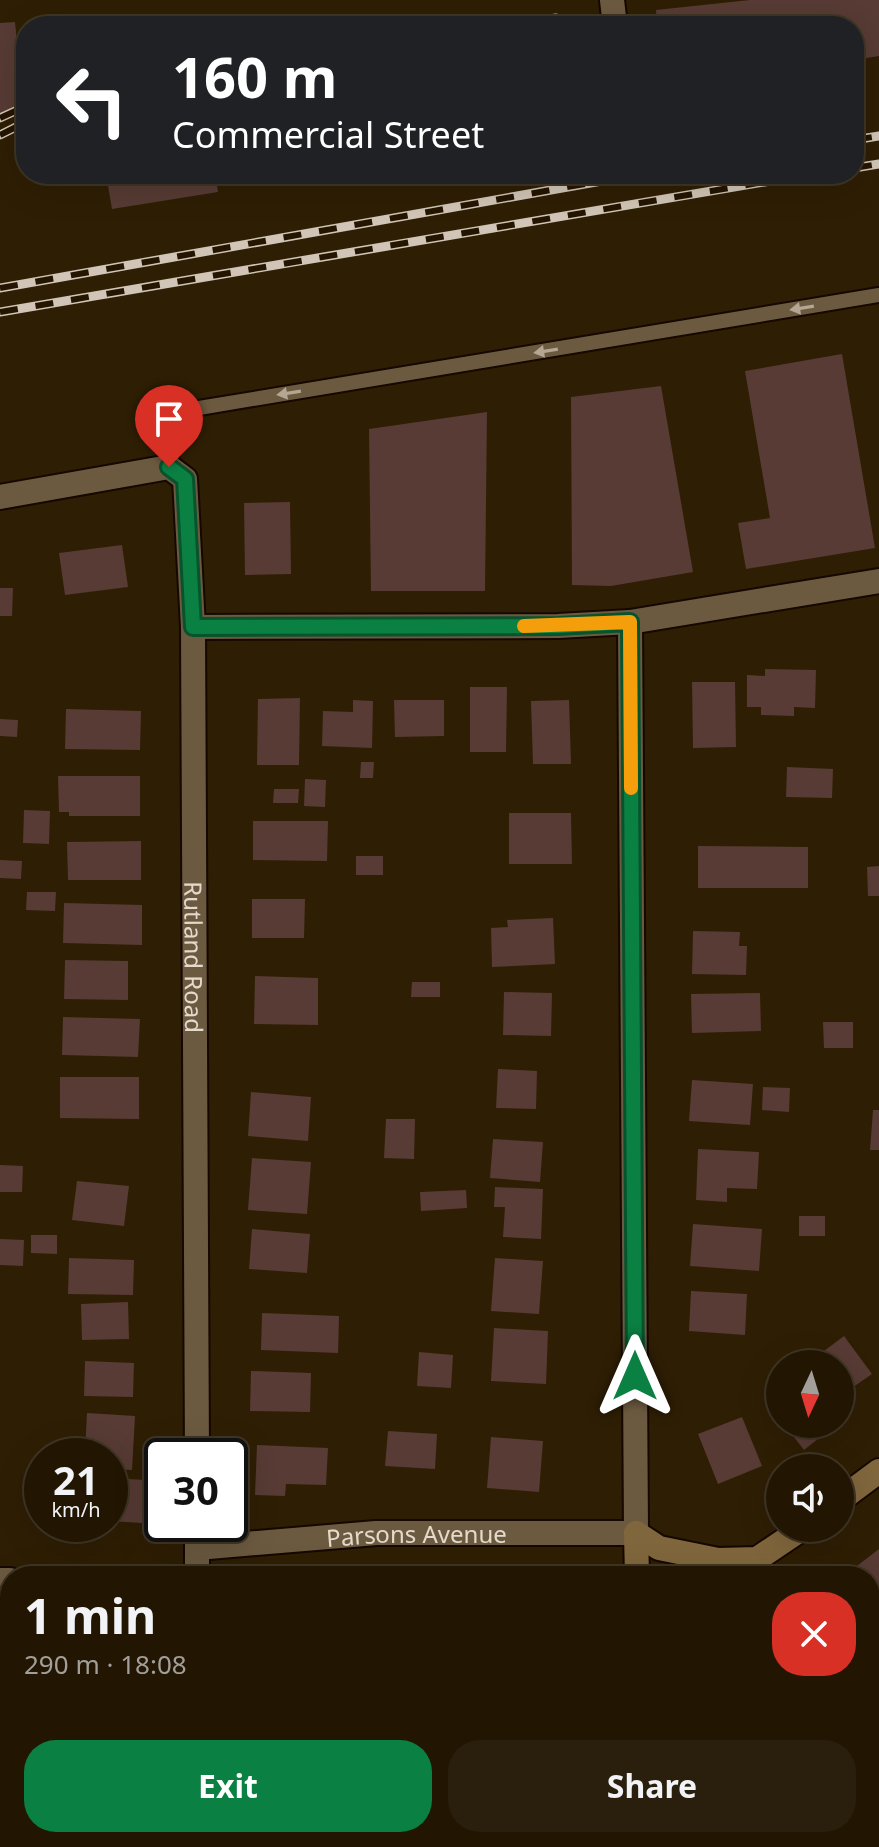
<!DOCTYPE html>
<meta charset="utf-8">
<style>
body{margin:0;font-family:"Noto Sans",sans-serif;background:#2a1f0d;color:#f1f3f6;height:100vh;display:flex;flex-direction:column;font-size:30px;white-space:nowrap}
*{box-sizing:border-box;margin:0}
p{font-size:26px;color:#a29f9a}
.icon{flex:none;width:44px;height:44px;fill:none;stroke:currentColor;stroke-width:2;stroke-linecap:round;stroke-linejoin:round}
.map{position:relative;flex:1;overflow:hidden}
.panel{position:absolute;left:0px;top:1566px;width:880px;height:282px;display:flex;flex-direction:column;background:#221603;border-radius:32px 32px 0 0;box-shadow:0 8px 32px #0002,0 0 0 2px #3f3525}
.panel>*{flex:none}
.top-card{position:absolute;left:16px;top:16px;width:848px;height:168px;border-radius:32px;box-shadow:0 8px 32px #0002,0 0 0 2px #3f3525;background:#202124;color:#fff;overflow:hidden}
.needle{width:52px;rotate:184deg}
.buttons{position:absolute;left:766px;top:1350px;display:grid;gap:16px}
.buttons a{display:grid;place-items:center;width:88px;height:88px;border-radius:50%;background:#221603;box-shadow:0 8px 32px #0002,0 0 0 2px #3f3525;font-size:40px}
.speed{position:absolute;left:24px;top:1438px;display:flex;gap:16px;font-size:40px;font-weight:700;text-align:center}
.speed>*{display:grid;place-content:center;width:104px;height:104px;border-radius:50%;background:#221603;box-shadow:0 8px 32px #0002,0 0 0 2px #3f3525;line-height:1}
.speed small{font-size:20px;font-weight:400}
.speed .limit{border:4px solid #111;border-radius:12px;background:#fff;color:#111}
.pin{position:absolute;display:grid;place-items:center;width:68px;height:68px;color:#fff;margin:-82px -34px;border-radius:50% 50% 50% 0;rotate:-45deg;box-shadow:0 0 8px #0007}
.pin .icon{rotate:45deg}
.me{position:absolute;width:88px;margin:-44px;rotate:0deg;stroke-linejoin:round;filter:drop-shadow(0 0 6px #0008)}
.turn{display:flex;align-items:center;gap:28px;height:168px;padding:0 24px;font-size:36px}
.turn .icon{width:104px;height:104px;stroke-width:2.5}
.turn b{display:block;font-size:56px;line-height:68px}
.round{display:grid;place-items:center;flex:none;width:84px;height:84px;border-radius:32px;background:#2a1f0d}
.summary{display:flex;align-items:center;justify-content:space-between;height:136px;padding:0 24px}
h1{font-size:48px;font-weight:700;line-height:60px}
.primary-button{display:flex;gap:16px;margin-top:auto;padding:16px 24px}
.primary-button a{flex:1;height:92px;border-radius:32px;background:#0b8043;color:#fff;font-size:32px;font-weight:700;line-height:92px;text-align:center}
.primary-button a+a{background:#2a1f0d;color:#f1f3f6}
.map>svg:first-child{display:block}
</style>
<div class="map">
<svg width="879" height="1847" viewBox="0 0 879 1847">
<rect width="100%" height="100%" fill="#2e1e04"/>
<path fill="#573b34" d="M 750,0 L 879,0 L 879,56 L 854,60 L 854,26 L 657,26 L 656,10 Z
M 248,14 L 250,26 L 189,26 L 189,24 Z
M 15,22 L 23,102 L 0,114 L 0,23 Z
M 106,174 L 215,174 L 218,192 L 112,209 Z
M 842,354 L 875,548 L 746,569 L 738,523 L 770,518 L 745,371 Z
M 661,386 L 693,572 L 611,586 L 572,585 L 571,397 Z
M 487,412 L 485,591 L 371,591 L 369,429 Z
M 290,502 L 291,574 L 245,575 L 244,503 Z
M 122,545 L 128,587 L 65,595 L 59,553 Z
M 0,588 L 13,588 L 12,616 L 0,616 Z
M 765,669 L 816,670 L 815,708 L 794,707 L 794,716 L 761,715 L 761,707 L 747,707 L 747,675 L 765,676 Z
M 692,682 L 735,682 L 736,747 L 693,748 Z
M 470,687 L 507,687 L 506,752 L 470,752 Z
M 300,698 L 299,765 L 257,765 L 258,699 Z
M 353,700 L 373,701 L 372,748 L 322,746 L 323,711 L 353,712 Z
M 394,700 L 444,700 L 444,736 L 395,737 Z
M 569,700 L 571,764 L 533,764 L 531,701 Z
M 66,709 L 141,711 L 140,750 L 65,749 Z
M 0,719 L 18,720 L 17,737 L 0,736 Z
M 361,762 L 374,762 L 373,778 L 360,778 Z
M 787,767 L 833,769 L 832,798 L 786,797 Z
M 58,776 L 140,776 L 140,816 L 69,816 L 69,812 L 59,812 Z
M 305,779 L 326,780 L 325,807 L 304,806 Z
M 274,789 L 299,789 L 298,803 L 273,803 Z
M 24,810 L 50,811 L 49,844 L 23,843 Z
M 509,813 L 571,813 L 572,864 L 509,864 Z
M 253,821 L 328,821 L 327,861 L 253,860 Z
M 141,841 L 141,880 L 68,880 L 67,842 Z
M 698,846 L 808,847 L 808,888 L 698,888 Z
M 356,856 L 383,856 L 383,875 L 356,875 Z
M 0,860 L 22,861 L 21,879 L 0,878 Z
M 879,866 L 879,896 L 868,896 L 867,867 Z
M 27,892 L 56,892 L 55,911 L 26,910 Z
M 252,899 L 305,899 L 304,938 L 252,938 Z
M 64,903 L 142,905 L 142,945 L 63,943 Z
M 553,918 L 555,964 L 492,967 L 491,928 L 508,927 L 507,920 Z
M 693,931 L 740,932 L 739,946 L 747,946 L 746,975 L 692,974 Z
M 65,960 L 128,961 L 128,1000 L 64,999 Z
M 255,976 L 318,978 L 318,1025 L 254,1024 Z
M 412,982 L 440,982 L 440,997 L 411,997 Z
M 504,992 L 552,993 L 551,1036 L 503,1035 Z
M 760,993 L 761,1031 L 692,1033 L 691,994 Z
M 63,1017 L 140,1019 L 138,1057 L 62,1055 Z
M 823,1022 L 853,1022 L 853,1048 L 824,1048 Z
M 498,1069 L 537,1071 L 536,1109 L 496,1108 Z
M 60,1077 L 139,1077 L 139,1119 L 60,1118 Z
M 692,1080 L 753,1084 L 750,1125 L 689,1121 Z
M 763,1087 L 790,1088 L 789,1112 L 762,1110 Z
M 251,1092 L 311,1097 L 308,1141 L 248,1136 Z
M 873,1110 L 879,1110 L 879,1150 L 870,1150 Z
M 386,1119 L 415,1119 L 414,1159 L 384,1158 Z
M 493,1139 L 543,1142 L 540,1182 L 490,1178 Z
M 698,1149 L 759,1152 L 757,1189 L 727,1188 L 727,1202 L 696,1200 Z
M 252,1158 L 311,1162 L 307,1214 L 248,1210 Z
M 0,1165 L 23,1166 L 22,1192 L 0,1192 Z
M 77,1181 L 129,1186 L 124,1226 L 72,1220 Z
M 495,1187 L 543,1189 L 541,1239 L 503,1237 L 505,1207 L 494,1207 Z
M 466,1190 L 467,1208 L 421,1211 L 420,1192 Z
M 799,1216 L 825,1216 L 825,1236 L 799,1236 Z
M 693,1224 L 762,1229 L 759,1271 L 690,1266 Z
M 252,1229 L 310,1234 L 307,1273 L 249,1269 Z
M 31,1235 L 57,1235 L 57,1254 L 31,1253 Z
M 0,1239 L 24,1240 L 23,1266 L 0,1265 Z
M 69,1258 L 134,1260 L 133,1295 L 68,1294 Z
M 495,1258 L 543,1261 L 539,1314 L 491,1311 Z
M 691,1291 L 747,1294 L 745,1335 L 689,1331 Z
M 128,1302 L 129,1339 L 82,1340 L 81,1304 Z
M 262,1313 L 339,1316 L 338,1353 L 261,1350 Z
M 494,1328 L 548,1331 L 546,1384 L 491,1381 Z
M 844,1336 L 872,1374 L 840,1396 L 840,1364 L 815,1364 L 812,1360 Z
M 419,1352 L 453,1355 L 451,1388 L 417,1386 Z
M 85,1361 L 134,1363 L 133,1397 L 84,1396 Z
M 251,1371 L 311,1373 L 310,1412 L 250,1411 Z
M 780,1388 L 780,1419 L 765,1400 Z
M 87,1413 L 135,1416 L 132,1470 L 110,1469 L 110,1456 L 94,1456 L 94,1453 L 85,1452 Z
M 742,1417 L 762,1466 L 718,1484 L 698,1434 Z
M 784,1424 L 837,1424 L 804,1450 Z
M 388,1431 L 437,1434 L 435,1469 L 385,1466 Z
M 491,1437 L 543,1441 L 539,1492 L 487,1488 Z
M 257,1445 L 328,1448 L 326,1485 L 286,1484 L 285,1496 L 255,1495 Z
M 110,1478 L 145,1480 L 142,1523 L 110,1521 Z
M 879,1549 L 879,1596 L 870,1603 L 870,1576 L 844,1576 Z
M 105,1838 L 134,1838 L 134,1847 L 105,1847 Z"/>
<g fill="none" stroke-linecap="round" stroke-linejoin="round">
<g stroke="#160800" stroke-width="18">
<path id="lane" d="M 169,467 L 180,416 L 199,408 L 879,295"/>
</g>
<g stroke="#160800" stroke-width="28">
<g id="street">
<path d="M 612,0 L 615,26"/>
<path id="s1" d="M 0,497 L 169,467 L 185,479 L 193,627 L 197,1456"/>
<path d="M 193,627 L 558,626 L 630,622 L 879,581"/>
<path d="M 197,1524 L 197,1576"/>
<path id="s2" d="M 197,1548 L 376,1533 L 636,1533 L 630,622"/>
<path d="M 0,1580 L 10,1580"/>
<path d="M 200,1838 L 200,1847"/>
</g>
</g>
<g stroke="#160800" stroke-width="28">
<path id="secondary" d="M 840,1500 L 879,1471
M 636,1533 L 659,1548 L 718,1560 L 757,1559 L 803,1528
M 636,1533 L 637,1576
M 639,1838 L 639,1847"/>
</g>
<use href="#lane" stroke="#6c5a40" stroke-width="14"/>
<use href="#street" stroke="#6c5a40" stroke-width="24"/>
<use href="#secondary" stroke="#80663c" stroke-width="24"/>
<g stroke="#d0c5b6" stroke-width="9">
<path id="rail" d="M 505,26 L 556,18
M 0,118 L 26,106
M 0,135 L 26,122
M 854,140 L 879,136
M 854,168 L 879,164
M 0,288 L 641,174
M 0,312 L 811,174"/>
</g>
<use href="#rail" stroke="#241500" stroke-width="6" stroke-dasharray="18" stroke-linecap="butt"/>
</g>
<defs><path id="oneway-solid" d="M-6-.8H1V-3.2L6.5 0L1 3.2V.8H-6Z" transform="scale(2)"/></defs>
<g fill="#b4a693">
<use href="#oneway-solid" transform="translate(802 308) rotate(171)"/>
<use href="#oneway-solid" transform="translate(546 351) rotate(171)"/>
<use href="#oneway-solid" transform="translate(289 393) rotate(171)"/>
</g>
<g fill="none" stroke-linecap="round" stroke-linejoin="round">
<g stroke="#07532c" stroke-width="20">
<path id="route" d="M 169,467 L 185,479 L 193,627 L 558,626 L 630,622 L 635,1376"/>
</g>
<use href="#route" stroke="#0b8043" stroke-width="14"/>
<path stroke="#f59e0b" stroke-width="14" d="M 524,626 L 630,622 L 631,788"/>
</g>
<g text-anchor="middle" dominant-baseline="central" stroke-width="8" stroke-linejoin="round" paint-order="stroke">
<g font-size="24" fill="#e4d9cb" stroke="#241500">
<text stroke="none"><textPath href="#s1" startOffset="670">Rutland Road</textPath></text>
<text stroke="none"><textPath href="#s2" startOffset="220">Parsons Avenue</textPath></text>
</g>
</g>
</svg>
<div class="buttons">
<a><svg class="needle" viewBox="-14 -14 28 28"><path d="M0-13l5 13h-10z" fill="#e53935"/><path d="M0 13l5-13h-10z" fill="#a29f9a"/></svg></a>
<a><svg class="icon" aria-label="sound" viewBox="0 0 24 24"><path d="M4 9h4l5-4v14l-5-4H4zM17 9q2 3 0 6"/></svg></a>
</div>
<div class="speed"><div>21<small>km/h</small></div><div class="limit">30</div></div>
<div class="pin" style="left:169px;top:467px;background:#d93025"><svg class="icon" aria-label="arrive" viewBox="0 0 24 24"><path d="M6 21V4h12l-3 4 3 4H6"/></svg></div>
<svg class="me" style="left:635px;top:1376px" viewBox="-20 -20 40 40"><path d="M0-17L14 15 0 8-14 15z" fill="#0b8043" stroke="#fff" stroke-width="4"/></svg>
<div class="top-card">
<div class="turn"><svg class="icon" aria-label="left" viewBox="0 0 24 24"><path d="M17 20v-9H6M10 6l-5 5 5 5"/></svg><div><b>160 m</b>Commercial Street</div></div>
</div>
<section class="panel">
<div class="summary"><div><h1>1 min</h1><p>290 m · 18:08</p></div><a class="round" style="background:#d93025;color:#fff"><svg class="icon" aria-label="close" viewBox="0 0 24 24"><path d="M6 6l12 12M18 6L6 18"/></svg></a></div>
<div class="primary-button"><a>Exit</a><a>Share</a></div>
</section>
</div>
